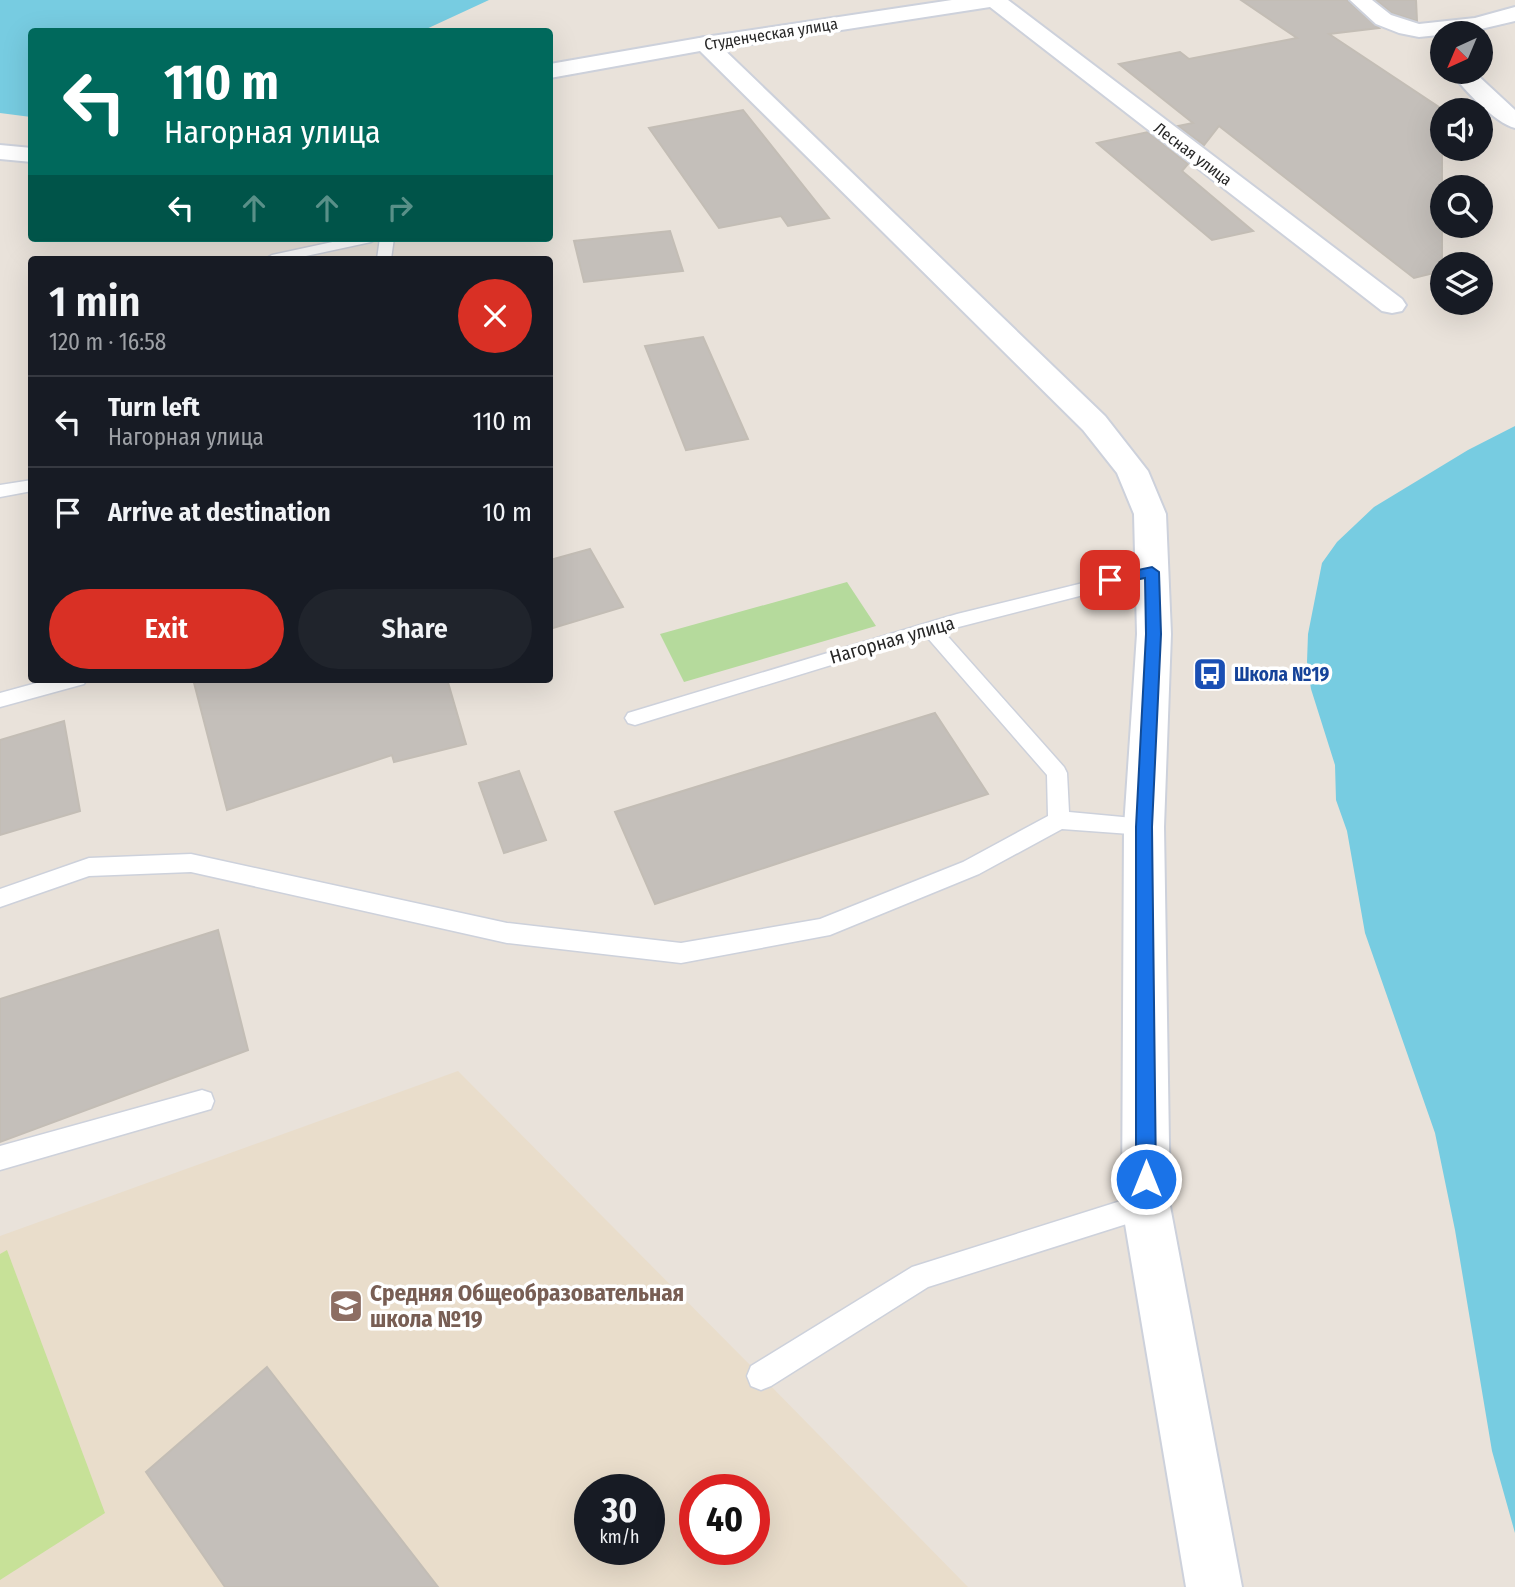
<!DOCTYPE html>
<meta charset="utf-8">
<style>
body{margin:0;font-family:"Fira Sans Condensed",sans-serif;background:#20242c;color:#f1f3f6;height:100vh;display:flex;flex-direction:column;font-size:26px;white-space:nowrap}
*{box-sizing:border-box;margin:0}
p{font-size:23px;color:#9ea1a6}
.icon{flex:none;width:38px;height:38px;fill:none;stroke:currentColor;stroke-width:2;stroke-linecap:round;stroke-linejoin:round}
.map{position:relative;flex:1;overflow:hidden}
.drawer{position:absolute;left:28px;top:256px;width:525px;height:427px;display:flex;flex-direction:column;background:#171b24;border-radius:7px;box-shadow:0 7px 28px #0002}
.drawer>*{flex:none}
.hud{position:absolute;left:28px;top:28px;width:525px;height:214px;border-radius:7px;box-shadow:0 7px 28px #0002;background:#00695c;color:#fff;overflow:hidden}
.needle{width:46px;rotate:224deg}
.buttons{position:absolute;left:1430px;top:21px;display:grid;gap:14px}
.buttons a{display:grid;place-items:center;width:63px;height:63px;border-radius:50%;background:#171b24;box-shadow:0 7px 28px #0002;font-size:35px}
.speed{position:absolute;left:574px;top:1474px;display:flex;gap:14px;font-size:35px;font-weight:700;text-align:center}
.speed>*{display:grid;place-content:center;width:91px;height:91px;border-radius:50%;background:#171b24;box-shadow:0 7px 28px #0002;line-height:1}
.speed small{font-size:18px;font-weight:400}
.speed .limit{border:10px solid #d22;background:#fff;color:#111}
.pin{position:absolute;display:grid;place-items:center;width:60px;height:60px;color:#fff;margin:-30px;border-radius:14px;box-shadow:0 4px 10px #0006}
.me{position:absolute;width:77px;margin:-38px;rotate:0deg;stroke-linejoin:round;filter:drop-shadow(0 0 5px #0008)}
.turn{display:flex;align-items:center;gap:24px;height:147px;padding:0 21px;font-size:32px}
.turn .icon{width:91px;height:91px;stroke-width:2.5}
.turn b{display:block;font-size:49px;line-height:60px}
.lanes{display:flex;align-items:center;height:66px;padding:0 21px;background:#0003;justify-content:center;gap:35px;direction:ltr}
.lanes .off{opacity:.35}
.round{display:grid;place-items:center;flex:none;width:74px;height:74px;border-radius:37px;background:#20242c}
.summary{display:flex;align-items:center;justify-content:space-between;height:119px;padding:0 21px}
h1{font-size:42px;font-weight:600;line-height:52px}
.action{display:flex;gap:14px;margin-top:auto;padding:14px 21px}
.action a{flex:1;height:80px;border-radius:42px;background:#d93025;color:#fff;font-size:28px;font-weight:600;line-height:80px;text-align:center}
.action a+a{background:#20242c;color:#f1f3f6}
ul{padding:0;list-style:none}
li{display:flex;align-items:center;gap:21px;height:91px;padding:0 21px;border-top:2px solid #363941}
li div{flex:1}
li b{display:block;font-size:26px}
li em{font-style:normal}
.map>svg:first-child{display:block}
</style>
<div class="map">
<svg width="1515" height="1587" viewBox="0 0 1515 1587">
<rect width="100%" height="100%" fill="#e9e2da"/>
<path fill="#e9ddcb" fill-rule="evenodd" d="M 458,1071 L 761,1376 L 968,1587 L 0,1587 L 0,1236 ZM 590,1489 L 649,1489 L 649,1549 L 590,1549 ZM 695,1489 L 754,1489 L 754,1549 L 695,1549 Z"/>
<path fill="#b5da9c" d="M 847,582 L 876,626 L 684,682 L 660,634 Z"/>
<path fill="#c7e198" d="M 7,1250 L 105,1513 L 0,1580 L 0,1254 Z"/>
<path fill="#77cce1" d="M 0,0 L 489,0 L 422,31 L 32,32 L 31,117 L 0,113 Z
M 1515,426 L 1515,1533 L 1492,1451 L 1455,1230 L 1435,1133 L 1365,933 L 1347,831 L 1336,800 L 1335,765 L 1311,689 L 1307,662 L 1308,634 L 1322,563 L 1337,542 L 1374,507 L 1468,450 Z"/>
<path fill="#c4bfba" stroke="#c3bdb5" stroke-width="2" d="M 1241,0 L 1347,0 L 1379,28 L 1329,34 L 1442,109 L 1442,271 L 1414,278 L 1219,126 L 1204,145 L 1178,126 L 1193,123 L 1119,64 L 1180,52 L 1189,59 L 1297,38 Z
M 1376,0 L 1416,0 L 1417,21 L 1392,13 Z
M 743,110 L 829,218 L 788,226 L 781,216 L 719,228 L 649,128 Z
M 1148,132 L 1188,164 L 1182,171 L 1253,231 L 1212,240 L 1097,143 Z
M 670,231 L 683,271 L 584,282 L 574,241 Z
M 703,337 L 748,439 L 686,450 L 645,346 Z
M 590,549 L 623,607 L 550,629 L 550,560 Z
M 193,679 L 447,679 L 466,744 L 394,762 L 392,755 L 227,810 Z
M 935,713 L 988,794 L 655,904 L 615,812 Z
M 64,721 L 80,811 L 0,835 L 0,740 Z
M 519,771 L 546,840 L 504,853 L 479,783 Z
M 218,930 L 248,1050 L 0,1142 L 0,999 Z
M 267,1367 L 438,1587 L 225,1587 L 146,1472 Z"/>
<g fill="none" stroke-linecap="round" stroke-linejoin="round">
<g stroke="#cdd1db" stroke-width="3">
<path id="lane" d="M 351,238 L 378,238 L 371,242 L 292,259 L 265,259 L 272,255 Z
M 380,238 L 394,238 L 391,259 L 377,259 Z
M 32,480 L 32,491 L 0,497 L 0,485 Z
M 1152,566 L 1158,568 L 1161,572 L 1158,576 L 943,631 L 1064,767 L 1067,773 L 1069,812 L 1144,819 L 1152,821 L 1155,827 L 1152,833 L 1144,835 L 1062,829 L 979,874 L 830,935 L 681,963 L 507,943 L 191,872 L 89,876 L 0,907 L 0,889 L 89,858 L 191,854 L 507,923 L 681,943 L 820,919 L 963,862 L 1048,816 L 1047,775 L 926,636 L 635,725 L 628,723 L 625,718 L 628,713 L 957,614 Z
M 51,679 L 87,679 L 84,684 L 0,707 L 0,693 Z
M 202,1090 L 211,1093 L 214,1101 L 211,1109 L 0,1170 L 0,1146 Z
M 1146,1193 L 1155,1197 L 1159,1206 L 1155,1215 L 928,1287 L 771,1386 L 761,1390 L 751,1386 L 747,1376 L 751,1366 L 912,1267 Z"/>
</g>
<g stroke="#cdd1db" stroke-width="4">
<path id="street" d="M 952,0 L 1008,0 L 1402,299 L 1406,305 L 1402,311 L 1392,313 L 1382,311 L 990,7 L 705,51 L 697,49 L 694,44 L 697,39 L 705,37 Z
M 1350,0 L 1372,0 L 1391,15 L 1419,24 L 1475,18 L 1515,7 L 1515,21 L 1468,32 L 1419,37 L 1399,33 L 1376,24 Z
M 1451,72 L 1474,72 L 1515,110 L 1515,128 C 1495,123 1463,89 1451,72 Z"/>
</g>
<g stroke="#cdd1db" stroke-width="4">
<path id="secondary" d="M 705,37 L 713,39 L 1105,416 L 1148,471 L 1166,514 L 1171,634 L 1164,827 L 1170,1206 L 1242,1587 L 1186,1587 L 1122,1206 L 1124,827 L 1137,634 L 1134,514 L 1117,473 L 1083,430 L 700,51 L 550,78 L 550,64 Z
M 0,145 L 32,148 L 32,162 L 0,159 Z"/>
</g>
<use href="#lane" fill="#fff" fill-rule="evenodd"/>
<use href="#street" fill="#fff" fill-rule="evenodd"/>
<use href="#secondary" fill="#fff" fill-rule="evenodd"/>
</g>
<path fill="#1a73e8" stroke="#114b97" stroke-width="2" d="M 1152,567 L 1159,572 L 1161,634 L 1152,827 L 1156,1179 L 1153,1185 L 1146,1188 L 1139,1185 L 1136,1179 L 1136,827 L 1146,634 L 1145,578 L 1110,585 L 1103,580 L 1110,576 Z"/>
<defs>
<g id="bus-square" transform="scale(1.75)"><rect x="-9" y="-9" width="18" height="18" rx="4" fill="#1a4fb4" stroke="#fff"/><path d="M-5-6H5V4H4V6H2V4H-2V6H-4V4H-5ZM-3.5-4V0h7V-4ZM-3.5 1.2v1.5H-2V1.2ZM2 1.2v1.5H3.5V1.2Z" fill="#fff"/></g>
<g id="school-square" transform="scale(1.75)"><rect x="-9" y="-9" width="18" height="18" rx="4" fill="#8d6e63" stroke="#fff"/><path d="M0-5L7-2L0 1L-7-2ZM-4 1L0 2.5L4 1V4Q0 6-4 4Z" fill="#fff"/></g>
</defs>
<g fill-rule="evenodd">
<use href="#bus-square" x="1210" y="674"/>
<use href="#school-square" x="346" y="1306"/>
</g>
<g text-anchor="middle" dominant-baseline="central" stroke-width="7" stroke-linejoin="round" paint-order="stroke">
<g font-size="16" fill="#272727" stroke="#fff">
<text transform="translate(771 34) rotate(-9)">Студенческая улица</text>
<text transform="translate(1193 154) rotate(37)">Лесная улица</text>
</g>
<g font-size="19" fill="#272727" stroke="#fff">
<text transform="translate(892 640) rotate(-16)">Нагорная улица</text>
</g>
<g font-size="19" font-weight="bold" fill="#164399" stroke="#fff" text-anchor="start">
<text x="1234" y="674">Школа №19</text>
</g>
<g font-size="23" font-weight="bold" fill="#785e54" stroke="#fff" text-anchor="start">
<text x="370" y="1293">Средняя Общеобразовательная<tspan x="370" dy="26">школа №19</tspan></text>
</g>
</g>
</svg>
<div class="buttons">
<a><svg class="needle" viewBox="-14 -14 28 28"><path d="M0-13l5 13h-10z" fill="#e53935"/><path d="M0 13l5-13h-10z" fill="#9ea1a6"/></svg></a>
<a><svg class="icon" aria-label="sound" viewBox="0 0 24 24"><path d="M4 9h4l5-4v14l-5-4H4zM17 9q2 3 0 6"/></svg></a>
<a><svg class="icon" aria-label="search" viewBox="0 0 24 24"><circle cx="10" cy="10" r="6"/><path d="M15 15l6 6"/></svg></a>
<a><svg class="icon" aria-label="layers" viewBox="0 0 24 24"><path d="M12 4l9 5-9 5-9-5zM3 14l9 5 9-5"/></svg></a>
</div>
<div class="speed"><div>30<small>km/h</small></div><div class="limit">40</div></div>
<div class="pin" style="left:1110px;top:580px;background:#d93025"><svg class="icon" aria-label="arrive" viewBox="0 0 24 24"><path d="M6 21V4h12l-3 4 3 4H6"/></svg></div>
<svg class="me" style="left:1146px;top:1179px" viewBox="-20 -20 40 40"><circle r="17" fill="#1a73e8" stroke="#fff" stroke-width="3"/><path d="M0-11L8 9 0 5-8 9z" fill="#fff"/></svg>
<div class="hud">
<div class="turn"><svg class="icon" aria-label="left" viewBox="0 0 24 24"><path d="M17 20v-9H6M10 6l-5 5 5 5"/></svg><div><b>110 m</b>Нагорная улица</div></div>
<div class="lanes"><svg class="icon" aria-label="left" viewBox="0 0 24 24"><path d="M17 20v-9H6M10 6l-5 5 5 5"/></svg><svg class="icon off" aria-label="ahead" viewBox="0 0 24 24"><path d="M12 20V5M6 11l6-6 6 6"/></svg><svg class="icon off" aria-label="ahead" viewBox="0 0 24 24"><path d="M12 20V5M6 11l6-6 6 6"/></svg><svg class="icon off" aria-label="right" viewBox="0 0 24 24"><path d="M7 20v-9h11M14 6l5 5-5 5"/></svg></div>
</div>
<section class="drawer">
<div class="summary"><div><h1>1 min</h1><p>120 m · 16:58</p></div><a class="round" style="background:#d93025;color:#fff"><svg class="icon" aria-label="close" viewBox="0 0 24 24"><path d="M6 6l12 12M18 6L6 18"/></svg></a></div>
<ul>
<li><svg class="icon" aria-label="left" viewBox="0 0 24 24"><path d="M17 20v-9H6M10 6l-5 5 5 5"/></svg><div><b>Turn left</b><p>Нагорная улица</p></div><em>110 m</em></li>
<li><svg class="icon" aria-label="arrive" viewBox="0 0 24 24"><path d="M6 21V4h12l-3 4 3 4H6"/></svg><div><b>Arrive at destination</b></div><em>10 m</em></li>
</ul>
<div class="action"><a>Exit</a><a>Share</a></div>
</section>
</div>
